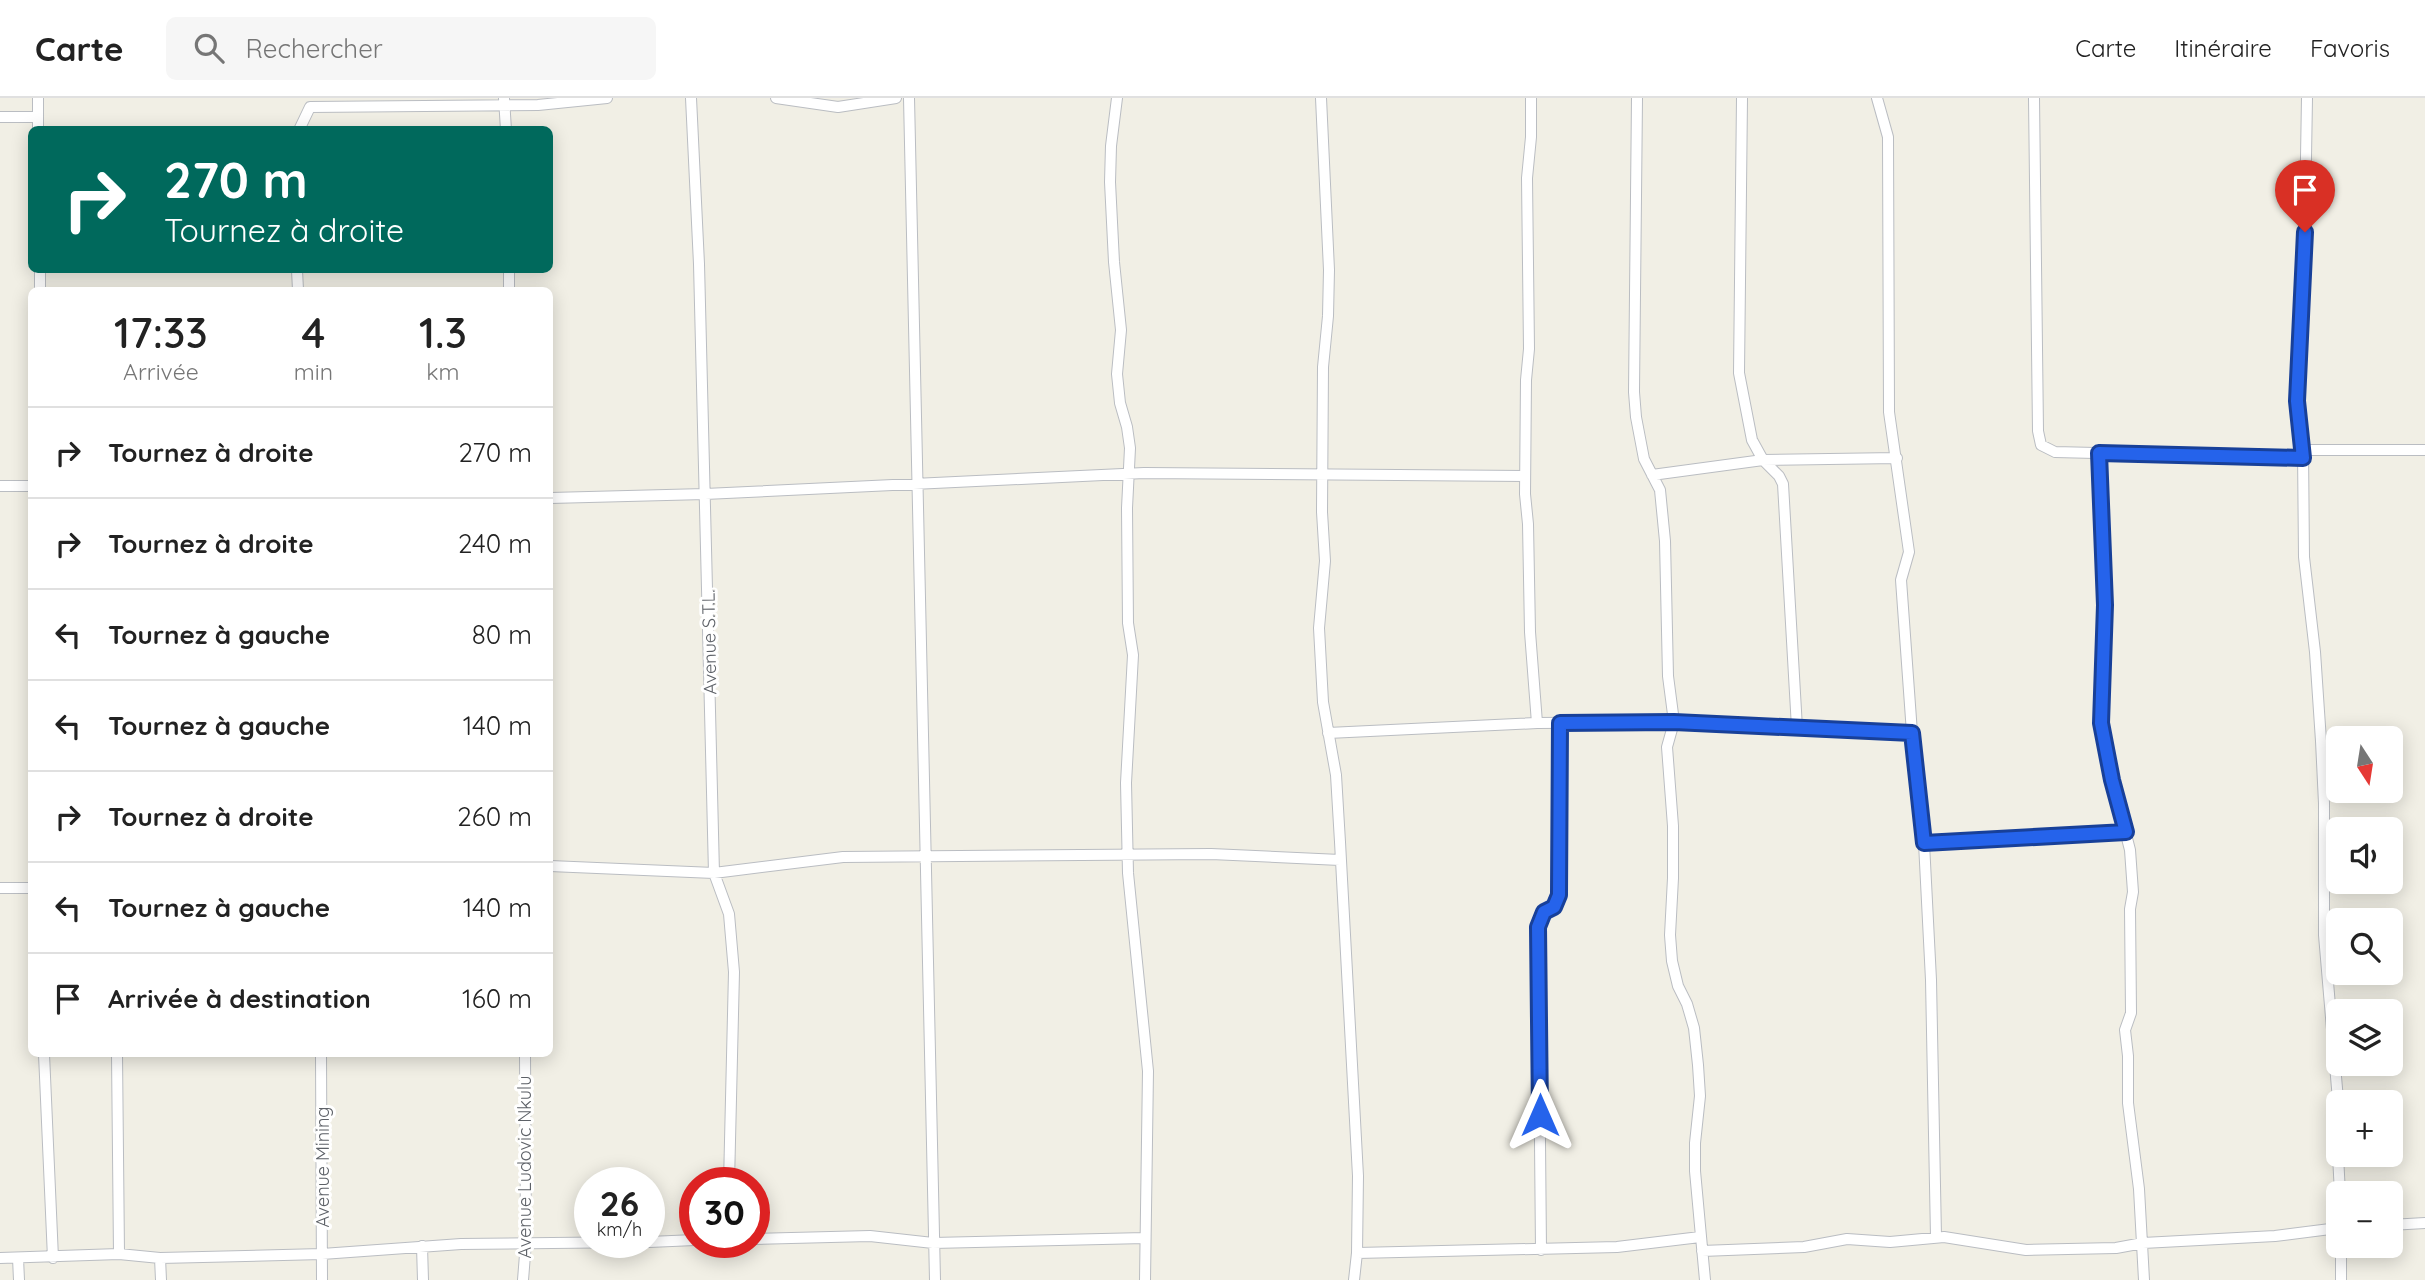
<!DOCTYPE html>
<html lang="fr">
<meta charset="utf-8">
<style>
body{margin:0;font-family:Quicksand,sans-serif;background:#f6f6f6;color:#222;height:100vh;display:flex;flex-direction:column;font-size:26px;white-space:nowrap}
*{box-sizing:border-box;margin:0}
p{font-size:23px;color:#767676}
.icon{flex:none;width:38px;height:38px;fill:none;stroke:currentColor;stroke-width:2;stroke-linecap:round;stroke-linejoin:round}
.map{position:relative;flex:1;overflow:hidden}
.panel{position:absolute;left:28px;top:189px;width:525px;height:770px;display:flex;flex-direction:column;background:#fff;border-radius:10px;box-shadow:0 4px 18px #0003}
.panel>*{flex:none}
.banner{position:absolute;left:28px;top:28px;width:525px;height:147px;border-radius:10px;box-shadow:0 4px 18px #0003;background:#00695c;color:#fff;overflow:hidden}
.needle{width:46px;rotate:168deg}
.tools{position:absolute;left:2326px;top:628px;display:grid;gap:14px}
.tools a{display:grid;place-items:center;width:77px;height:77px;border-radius:10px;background:#fff;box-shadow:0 4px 18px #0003;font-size:35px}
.speed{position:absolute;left:574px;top:1069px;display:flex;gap:14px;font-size:35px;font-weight:700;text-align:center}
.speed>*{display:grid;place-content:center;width:91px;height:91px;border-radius:50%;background:#fff;box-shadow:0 4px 18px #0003;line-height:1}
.speed small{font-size:18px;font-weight:400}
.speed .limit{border:10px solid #d22;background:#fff;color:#111}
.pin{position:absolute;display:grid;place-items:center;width:60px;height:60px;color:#fff;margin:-72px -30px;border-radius:50% 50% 50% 0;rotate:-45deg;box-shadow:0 0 7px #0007}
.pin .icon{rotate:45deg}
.me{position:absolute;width:77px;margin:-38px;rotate:0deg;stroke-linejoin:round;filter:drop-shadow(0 0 5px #0008)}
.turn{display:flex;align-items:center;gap:24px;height:147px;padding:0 21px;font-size:32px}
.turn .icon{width:91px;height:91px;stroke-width:2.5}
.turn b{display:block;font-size:49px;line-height:60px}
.eta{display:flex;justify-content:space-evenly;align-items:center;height:119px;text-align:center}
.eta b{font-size:42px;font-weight:600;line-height:49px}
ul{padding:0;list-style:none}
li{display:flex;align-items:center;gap:21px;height:91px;padding:0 21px;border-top:2px solid #e0e0e0}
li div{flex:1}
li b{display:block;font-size:26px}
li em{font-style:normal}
header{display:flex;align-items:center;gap:42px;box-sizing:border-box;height:98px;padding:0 35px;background:#fff;border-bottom:2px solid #e0e0e0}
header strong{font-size:33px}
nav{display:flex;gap:38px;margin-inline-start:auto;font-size:24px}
.search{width:490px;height:63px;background:#f6f6f6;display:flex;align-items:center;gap:18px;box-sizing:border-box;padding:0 24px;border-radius:10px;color:#767676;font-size:26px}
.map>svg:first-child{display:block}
</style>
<header>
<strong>Carte</strong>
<div class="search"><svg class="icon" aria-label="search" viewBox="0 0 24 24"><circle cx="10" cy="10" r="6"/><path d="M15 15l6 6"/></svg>Rechercher</div>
<nav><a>Carte</a><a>Itinéraire</a><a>Favoris</a></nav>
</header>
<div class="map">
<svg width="2425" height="1182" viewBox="0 0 2425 1182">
<rect width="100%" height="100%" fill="#f1efe5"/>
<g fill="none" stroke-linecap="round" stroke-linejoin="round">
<g stroke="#babdc2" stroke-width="12">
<path id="minor" d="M 38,0 L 38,32
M 504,0 L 506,32
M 691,0 L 699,166 L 714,775 L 729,816 L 734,874 L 729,1085
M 776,0 L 838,9 L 896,0
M 909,0 L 935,1182
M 1117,0 L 1111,48 L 1110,84 L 1114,164 L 1121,232 L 1117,276 L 1120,305 L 1127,329 L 1130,350 L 1127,410 L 1128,525 L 1133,557 L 1126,685 L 1128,775 L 1148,973 L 1145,1182
M 1321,0 L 1329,172 L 1328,218 L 1323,269 L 1322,414 L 1325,463 L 1319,530 L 1323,604 L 1336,677 L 1340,744 L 1358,1078 L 1357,1155 L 1354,1182
M 1531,0 L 1531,39 L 1527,80 L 1529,251 L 1526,282 L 1525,396 L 1528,426 L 1530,534 L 1537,625
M 1637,0 L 1634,294 L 1636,319 L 1644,361 L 1660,392 L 1665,443 L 1668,578 L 1674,624 L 1667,649 L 1673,728 L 1673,780 L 1670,837 L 1672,863 L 1678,888 L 1687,906 L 1694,930 L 1698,967 L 1700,998 L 1695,1045 L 1695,1073 L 1705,1182
M 1742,0 L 1739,275 L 1752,342 L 1763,362 L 1779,378 L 1783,386 L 1797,630
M 1877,0 L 1888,39 L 1889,314 L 1909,454 L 1901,482 L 1912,635 L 1924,745 L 1931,882 L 1936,1139
M 2034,0 L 2038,333 L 2041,347 L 2055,354 L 2303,360
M 2307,0 L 2304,177 L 2297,303 L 2303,352 L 2304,459 L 2315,554 L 2321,643 L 2324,705 L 2324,837 L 2338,1002 L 2338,1047
M 0,19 L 38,19
M 299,32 L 310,9 L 538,7 L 607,0
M 40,172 L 40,192
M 297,172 L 298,192
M 509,192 L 509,172
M 2303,352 L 2425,352
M 2099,355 L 2105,507 L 2101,625 L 2112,682 L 2130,752 L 2133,794 L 2130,811 L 2131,915 L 2125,932 L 2128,958 L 2128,1005 L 2139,1091 L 2144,1182
M 1652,377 L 1763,362 L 1897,360
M 0,388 L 32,388
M 550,400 L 705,396 L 1144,375 L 1525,378
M 1328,635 L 1537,625 L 1674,624 L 1912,635
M 1924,745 L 2126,734
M 550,768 L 714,775 L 843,759 L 1211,756 L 1340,762
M 0,790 L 32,790
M 44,956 L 53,1160
M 117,956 L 119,1156
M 321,956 L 322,1182
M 2338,1057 L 2340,1096
M 2390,1127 L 2425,1125
M 754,1141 L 870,1138 L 933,1145 L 1145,1140
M 649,1144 L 695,1142
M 422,1148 L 423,1182
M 2341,1148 L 2341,1182
M 1541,1152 L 1538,829 L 1544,814 L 1554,809 L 1559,797 L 1561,625
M 1702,1153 L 1804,1149 L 1847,1141 L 1890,1144 L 1944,1139 L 2026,1152 L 2116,1150 L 2143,1145 L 2275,1138 L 2338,1130
M 1357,1155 L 1617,1149 L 1700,1139
M 0,1160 L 119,1156 L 160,1160 L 322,1156 L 461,1146 L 641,1144
M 18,1160 L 19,1182
M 160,1160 L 161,1182
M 523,1182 L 526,1144 L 525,956"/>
</g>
<use href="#minor" stroke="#fff" stroke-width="10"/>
</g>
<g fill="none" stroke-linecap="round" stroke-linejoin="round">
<g stroke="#184099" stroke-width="18">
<path id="route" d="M 1540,1017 L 1538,829 L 1544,814 L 1554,809 L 1559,797 L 1560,625 L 1674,624 L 1912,635 L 1924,745 L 2126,734 L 2112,682 L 2101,625 L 2105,507 L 2099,355 L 2303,360 L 2297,303 L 2305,134"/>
</g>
<use href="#route" stroke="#2563eb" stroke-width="12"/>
</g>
<g text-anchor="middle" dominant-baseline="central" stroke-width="6" stroke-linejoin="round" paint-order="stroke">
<g font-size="18" fill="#5d6167" stroke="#fff">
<text transform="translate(709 544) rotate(-91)">Avenue S.T.L.</text>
<text transform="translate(322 1069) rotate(-90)">Avenue Mining</text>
<text transform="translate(524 1069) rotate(-90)">Avenue Ludovic Nkulu</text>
</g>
</g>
</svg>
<div class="tools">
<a><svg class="needle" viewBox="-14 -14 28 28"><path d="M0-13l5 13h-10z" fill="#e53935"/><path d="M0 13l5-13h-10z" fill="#767676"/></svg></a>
<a><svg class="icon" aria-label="sound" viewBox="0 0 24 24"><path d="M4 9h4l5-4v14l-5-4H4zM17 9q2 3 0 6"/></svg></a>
<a><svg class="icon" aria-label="search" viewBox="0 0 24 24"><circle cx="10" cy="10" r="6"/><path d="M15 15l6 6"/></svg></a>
<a><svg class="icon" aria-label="layers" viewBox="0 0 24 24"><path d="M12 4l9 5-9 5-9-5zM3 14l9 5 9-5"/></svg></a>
<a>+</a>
<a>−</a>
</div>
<div class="speed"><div>26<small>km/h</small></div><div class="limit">30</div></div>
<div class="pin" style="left:2305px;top:134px;background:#d93025"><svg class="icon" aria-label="arrive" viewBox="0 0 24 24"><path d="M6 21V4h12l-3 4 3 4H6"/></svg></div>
<svg class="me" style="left:1540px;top:1017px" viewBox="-20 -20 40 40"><path d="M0-17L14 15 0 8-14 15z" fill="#2563eb" stroke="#fff" stroke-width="4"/></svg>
<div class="banner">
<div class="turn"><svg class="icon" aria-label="right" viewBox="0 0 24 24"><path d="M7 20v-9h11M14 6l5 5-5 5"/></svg><div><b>270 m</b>Tournez à droite</div></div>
</div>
<section class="panel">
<div class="eta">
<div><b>17:33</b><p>Arrivée</p></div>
<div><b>4</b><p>min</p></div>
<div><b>1.3</b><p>km</p></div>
</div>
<ul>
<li><svg class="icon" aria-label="right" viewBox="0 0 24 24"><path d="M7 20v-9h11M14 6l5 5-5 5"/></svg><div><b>Tournez à droite</b></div><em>270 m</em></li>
<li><svg class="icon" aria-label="right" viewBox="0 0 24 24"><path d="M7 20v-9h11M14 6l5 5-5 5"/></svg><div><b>Tournez à droite</b></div><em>240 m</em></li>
<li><svg class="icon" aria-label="left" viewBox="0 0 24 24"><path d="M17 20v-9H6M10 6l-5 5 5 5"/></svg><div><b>Tournez à gauche</b></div><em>80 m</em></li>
<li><svg class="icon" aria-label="left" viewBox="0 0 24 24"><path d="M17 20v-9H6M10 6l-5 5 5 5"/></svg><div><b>Tournez à gauche</b></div><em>140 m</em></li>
<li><svg class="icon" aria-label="right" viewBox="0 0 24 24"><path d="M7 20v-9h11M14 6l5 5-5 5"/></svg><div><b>Tournez à droite</b></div><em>260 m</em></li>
<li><svg class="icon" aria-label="left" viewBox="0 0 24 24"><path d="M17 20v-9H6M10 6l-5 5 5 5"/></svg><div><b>Tournez à gauche</b></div><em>140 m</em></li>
<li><svg class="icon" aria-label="arrive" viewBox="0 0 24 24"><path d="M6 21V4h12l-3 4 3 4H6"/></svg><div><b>Arrivée à destination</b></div><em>160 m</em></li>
</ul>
</section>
</div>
